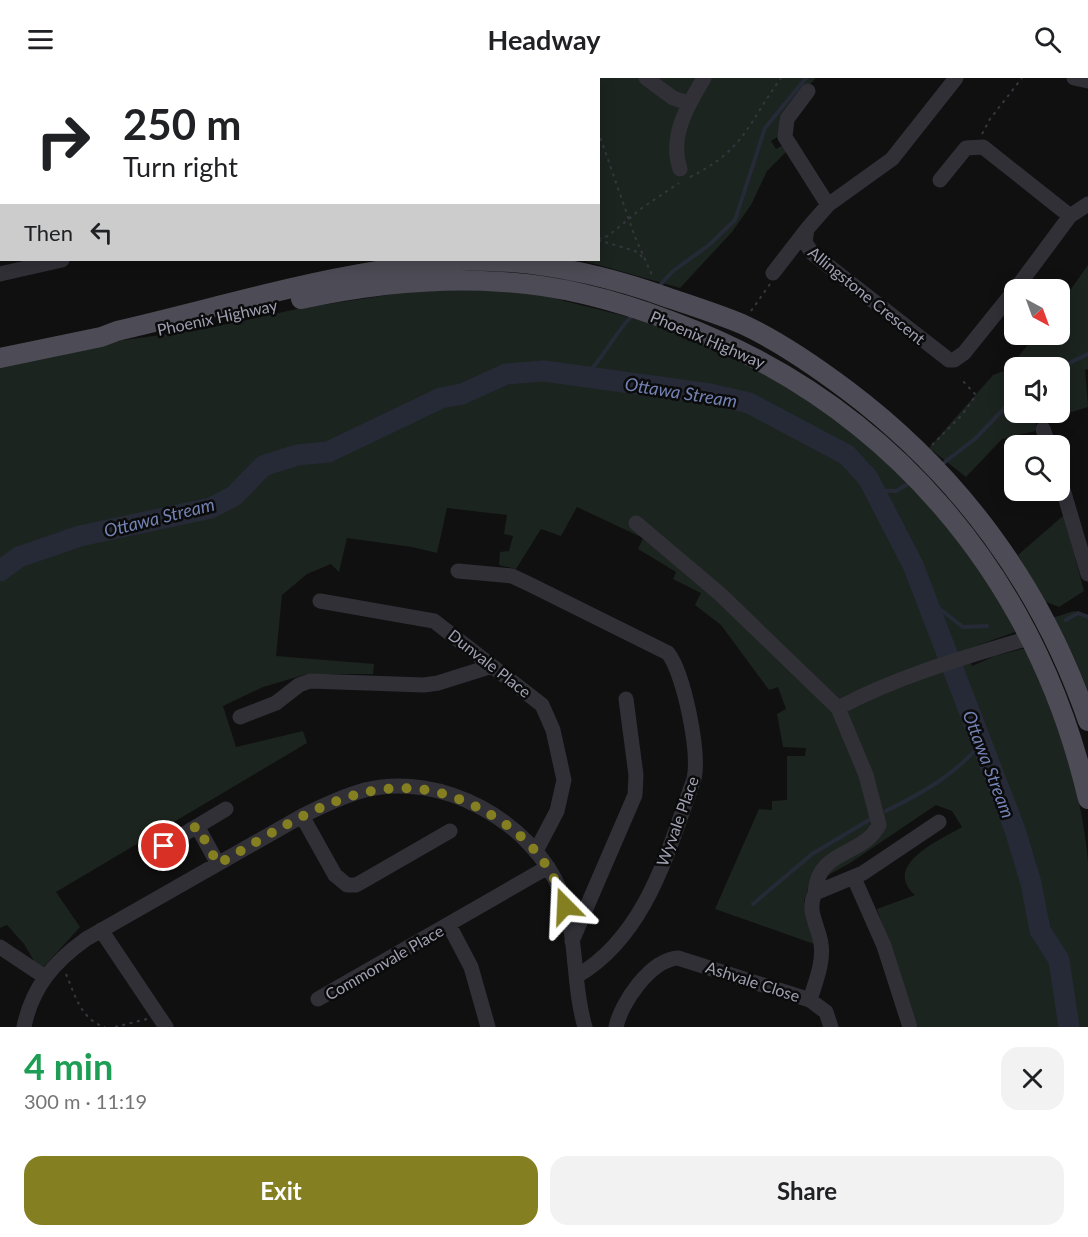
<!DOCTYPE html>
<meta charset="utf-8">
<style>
body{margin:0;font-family:Lato,sans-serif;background:#f2f2f2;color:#202124;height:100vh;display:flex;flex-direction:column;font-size:22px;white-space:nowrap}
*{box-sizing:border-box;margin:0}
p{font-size:20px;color:#757577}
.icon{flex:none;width:33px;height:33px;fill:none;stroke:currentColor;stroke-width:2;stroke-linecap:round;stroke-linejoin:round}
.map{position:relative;height:949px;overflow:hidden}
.panel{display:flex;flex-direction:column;background:#fff;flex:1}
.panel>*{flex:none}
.banner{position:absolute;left:0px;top:0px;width:600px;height:183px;box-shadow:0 3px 15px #0003;background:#fff;color:#202124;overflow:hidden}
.needle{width:39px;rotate:139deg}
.controls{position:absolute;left:1004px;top:201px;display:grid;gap:12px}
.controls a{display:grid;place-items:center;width:66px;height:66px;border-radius:12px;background:#fff;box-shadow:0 3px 15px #0003;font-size:30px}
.pin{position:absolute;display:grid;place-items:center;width:51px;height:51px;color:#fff;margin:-26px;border:3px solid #fff;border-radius:50%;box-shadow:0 2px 6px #0007}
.me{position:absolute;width:66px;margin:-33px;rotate:339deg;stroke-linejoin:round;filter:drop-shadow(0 0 4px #0008)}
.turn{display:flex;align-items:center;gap:21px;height:126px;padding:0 24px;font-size:27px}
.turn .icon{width:78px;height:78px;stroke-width:2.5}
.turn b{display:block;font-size:42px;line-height:51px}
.then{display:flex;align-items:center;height:57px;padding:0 24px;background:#0003;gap:12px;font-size:22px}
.round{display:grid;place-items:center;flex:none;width:63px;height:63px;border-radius:18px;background:#f2f2f2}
.headline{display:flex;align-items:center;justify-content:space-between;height:102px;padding:0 24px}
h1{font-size:36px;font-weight:700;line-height:45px;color:#1e9e55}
.action{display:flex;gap:12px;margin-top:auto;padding:12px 24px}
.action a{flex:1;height:69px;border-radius:18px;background:#847f20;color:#fff;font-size:24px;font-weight:700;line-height:69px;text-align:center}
.action a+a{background:#f2f2f2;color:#202124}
header{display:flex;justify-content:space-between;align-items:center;height:78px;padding:0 24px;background:#fff;font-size:27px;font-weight:700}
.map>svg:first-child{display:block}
</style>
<header><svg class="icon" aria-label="menu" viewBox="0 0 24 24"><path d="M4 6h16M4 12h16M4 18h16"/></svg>Headway<svg class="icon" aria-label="search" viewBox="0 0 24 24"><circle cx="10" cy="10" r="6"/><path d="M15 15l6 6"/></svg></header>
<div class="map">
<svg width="1088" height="949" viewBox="0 0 1088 949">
<rect width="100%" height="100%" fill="#101011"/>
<path fill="#1c241f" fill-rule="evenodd" d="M 537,0 L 816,0 L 779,40 L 779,58 L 771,63 L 776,71 L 785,66 L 786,74 L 767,93 L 751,127 L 732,154 L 680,210 L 581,182 L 598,182 L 598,2 Z
M 1088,187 L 1088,291 L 1085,292 L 1088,329 L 1036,345 L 1035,353 L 1002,361 L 966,399 L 929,370 L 993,297 L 1007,292 L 1036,257 L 1059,256 L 1059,228 ZM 1014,290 L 1059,290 L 1059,334 L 1014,334 Z
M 427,211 C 458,212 491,210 522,214 C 541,216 561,222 580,227 C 615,235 651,245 685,257 C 716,268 746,286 774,302 C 874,362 968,446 1015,554 L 965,572 L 972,588 L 995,578 L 1026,570 C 1055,640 1082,709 1088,784 C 1088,839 1088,895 1088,949 L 918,949 L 877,831 L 915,817 C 881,787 940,762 962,749 L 952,733 L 936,727 L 850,785 L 809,808 L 804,823 L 814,866 L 715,831 L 759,731 L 772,732 L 772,723 L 787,722 L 787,678 L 805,678 L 806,670 L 783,669 L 777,636 L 786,631 L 778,609 L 769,612 L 721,547 L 695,527 L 701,515 L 673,501 L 676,494 L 638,471 L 643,460 L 577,429 L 561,458 L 541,451 L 516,491 L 499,487 L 500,474 L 509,473 L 513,458 L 504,456 L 507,437 L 447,430 L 437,475 L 412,469 L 347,460 L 339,494 L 331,486 L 307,496 L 282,517 L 276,578 L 374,586 L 373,596 L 307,596 L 263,609 L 223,628 L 236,669 L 303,653 L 307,665 L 56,814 L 80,849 L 40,893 L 24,866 L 7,847 L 0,850 L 0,288 L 81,268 L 204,251 L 302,230 Z
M 1064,437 L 1084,513 L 1059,529 L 1044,523 L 1018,477 Z
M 1074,533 L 1088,541 L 1088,613 L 1072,575 L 1052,540 Z"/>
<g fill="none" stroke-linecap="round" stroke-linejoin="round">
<path stroke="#262a36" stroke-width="4" d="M 661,206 L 673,193 L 709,167 L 735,142 L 765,50 L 806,0
M 1059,290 L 1088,276
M 585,298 C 603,281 613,258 630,240
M 945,384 L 976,360 L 1014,320
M 874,412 L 896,413 L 908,406
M 927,521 L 963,549 L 987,548
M 1066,542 L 1078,535 L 1088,539
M 886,733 C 922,715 957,696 982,664
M 753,826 L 812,776 L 869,742"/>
<path stroke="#262a36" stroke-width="21" d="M 0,493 L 19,479 L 80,458 L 211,430 L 234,418 L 263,388 L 297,377 L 328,374 L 441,320 L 462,316 L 506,296 L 544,293 L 710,316 L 749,325 L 847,377 L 868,400 L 913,487 L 1015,752 L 1031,805 L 1040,852 L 1059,882 L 1069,949"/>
<path stroke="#36363e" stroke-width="2" stroke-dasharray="3 4.5" stroke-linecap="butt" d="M 579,0 L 579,2
M 551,2 L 552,0
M 598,53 L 635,159 L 652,197
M 982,56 L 990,41 L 1022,0
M 690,99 C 745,72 748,45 781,0
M 598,161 L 608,158 L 642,130 L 679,105
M 598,162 L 635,173 L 645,181
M 751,233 L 770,206
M 932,367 L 962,337 L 976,317 L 960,300
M 66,896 C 75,917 81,942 105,949
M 115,949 L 147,941"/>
<path stroke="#313037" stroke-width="15" d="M 52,0 L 52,2
M 318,0 L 318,2
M 646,0 L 673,20 L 688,25
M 956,0 L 892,81 L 828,127 L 807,151 L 805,164 L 812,175 L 949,282 L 954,282 L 964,275 L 1014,213
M 1074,0 L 1088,3
M 372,2 L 372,0
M 520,2 L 520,0
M 808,13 L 787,41 L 785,59 L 828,127
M 680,91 C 669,59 687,28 704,0
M 940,102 L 966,70 L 983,69 L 1070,138
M 0,155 L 2,154
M 773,195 L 807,151
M 0,196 L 62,182
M 1015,212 L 1070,138 L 1088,126
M 1043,351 L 1049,368
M 1059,398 L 1088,496
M 636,445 L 720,516 L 838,630 C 898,598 965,579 1029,560
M 458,493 L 512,498 L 529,506 L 668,575 C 684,596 700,674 694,701 C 668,772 647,857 577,898
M 320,523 L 434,543 L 542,627 L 553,652 L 564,702 L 557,733 L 536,773
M 240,639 L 276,625 L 299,607 L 310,603 L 424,607 L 438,605 L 492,588
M 302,738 L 335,797 L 347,807 L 356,807 L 365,802 L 450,753
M 197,748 L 218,786
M 164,768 L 226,731
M 854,800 L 884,868 L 910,949
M 815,815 C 818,770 863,779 879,747 L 866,697 L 838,630
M 449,847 L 471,889 L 488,949
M 101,852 L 166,949
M 572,863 L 635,717 L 636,697 L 626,621
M 0,869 L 45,899
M 318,921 L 548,789
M 810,922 C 815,905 824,884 821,866 C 819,849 806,833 815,815 L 863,795 L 939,744
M 24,949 C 32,909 54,884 86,861 L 302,738 C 322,728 343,718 365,712 C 441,693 532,743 561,814 C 578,857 572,906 585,949
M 616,949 C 621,925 650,882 678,880 L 810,922 L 826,934 L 831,949"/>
<path stroke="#4d4c56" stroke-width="20" d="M 301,221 C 367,207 436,199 503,204 C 560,207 618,223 671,243 C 889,324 1035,496 1088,721
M 0,280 L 101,259 L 117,253 C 204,233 290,207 378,193 C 401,189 424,184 448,183 C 525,179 597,194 669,220 C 693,228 718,236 742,246 C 779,263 815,288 847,312 C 960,397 1042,509 1088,643"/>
</g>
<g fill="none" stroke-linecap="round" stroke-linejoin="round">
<path stroke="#847f20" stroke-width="10" stroke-dasharray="0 18" d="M 164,768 L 197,748 L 218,786 C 313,732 390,673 496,740 C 529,760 554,790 565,828"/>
</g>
<g text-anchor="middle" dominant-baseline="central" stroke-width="5" stroke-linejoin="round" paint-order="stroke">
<g font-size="16" fill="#a0a0b3" stroke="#0b0b0c">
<text transform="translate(867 217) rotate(39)">Allingstone Crescent</text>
<text transform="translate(217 239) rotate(-12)">Phoenix Highway</text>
<text transform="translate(708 261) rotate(23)">Phoenix Highway</text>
<text transform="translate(490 585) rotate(38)">Dunvale Place</text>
<text transform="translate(677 743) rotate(-70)">Wyvale Place</text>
<text transform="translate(384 884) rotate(-30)">Commonvale Place</text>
<text transform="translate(753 903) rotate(18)">Ashvale Close</text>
</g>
<g font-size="18" font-style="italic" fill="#7382b2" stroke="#0b0b0c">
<text transform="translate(681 314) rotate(9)">Ottawa Stream</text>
<text transform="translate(159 439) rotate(-14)">Ottawa Stream</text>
<text transform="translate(989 686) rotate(69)">Ottawa Stream</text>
</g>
</g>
</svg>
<div class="controls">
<a><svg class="needle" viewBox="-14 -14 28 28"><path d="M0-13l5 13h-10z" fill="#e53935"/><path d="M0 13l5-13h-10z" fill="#757577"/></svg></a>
<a><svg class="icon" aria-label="sound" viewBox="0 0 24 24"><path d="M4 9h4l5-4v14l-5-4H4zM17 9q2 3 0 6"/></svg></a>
<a><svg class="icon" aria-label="search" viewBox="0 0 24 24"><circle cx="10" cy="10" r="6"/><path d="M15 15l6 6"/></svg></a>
</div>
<div class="pin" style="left:164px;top:768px;background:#d93025"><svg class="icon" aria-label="arrive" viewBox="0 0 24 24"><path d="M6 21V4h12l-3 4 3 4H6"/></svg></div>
<svg class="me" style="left:565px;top:828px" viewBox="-20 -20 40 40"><path d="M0-17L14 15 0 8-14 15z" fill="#847f20" stroke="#fff" stroke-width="4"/></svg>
<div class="banner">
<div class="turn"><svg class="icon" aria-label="right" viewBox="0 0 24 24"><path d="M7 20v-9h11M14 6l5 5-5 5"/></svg><div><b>250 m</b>Turn right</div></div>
<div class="then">Then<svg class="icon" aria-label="left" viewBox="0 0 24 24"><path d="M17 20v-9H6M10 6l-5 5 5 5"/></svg></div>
</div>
</div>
<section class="panel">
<div class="headline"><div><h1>4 min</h1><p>300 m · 11:19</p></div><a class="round"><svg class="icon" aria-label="close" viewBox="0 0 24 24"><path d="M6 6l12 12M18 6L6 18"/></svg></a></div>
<div class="action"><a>Exit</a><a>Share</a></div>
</section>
